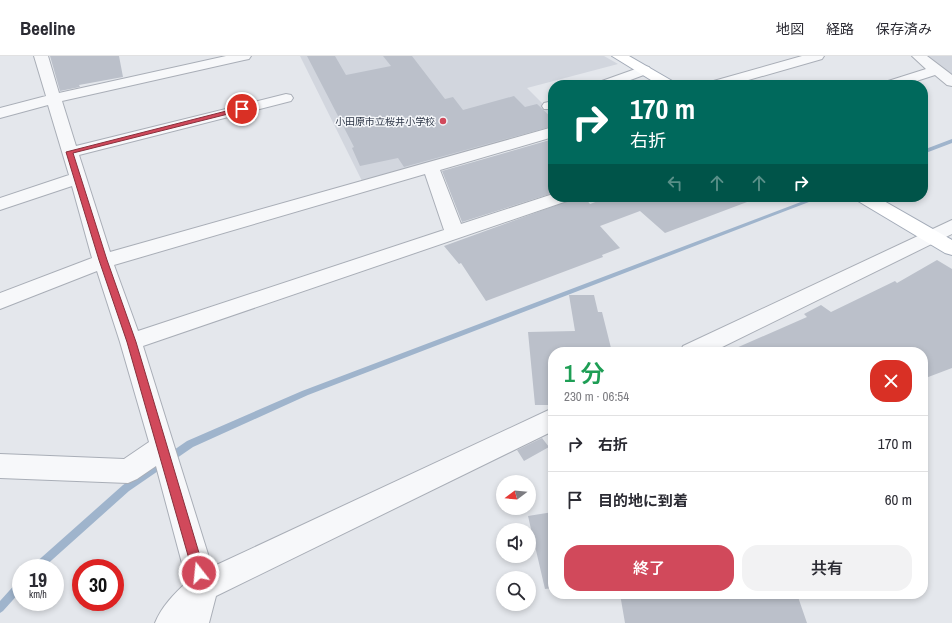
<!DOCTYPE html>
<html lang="ja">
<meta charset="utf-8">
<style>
body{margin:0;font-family:"Archivo Narrow","Noto Sans JP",sans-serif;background:#f2f2f3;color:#2b2b33;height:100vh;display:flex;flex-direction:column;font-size:15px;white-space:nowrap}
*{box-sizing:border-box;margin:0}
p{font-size:13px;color:#7c7c81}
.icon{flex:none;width:22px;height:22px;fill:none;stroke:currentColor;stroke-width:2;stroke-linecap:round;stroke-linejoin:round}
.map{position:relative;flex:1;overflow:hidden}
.drawer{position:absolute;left:548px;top:291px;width:380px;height:252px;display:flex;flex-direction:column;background:#fff;border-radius:16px;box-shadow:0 2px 6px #0003}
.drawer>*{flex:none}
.top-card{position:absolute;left:548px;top:24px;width:380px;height:122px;border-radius:16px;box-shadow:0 2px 6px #0003;background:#00695c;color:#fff;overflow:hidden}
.needle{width:26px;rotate:254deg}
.buttons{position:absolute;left:496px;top:419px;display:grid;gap:8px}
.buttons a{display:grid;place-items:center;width:40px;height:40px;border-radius:50%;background:#fff;box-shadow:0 2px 6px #0003;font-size:20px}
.speed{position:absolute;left:12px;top:503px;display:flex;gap:8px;font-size:20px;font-weight:700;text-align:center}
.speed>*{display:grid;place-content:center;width:52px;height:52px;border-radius:50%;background:#fff;box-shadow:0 2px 6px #0003;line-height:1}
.speed small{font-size:10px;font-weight:400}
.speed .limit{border:6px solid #d22;background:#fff;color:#111}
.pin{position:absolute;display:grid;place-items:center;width:34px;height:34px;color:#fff;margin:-17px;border:2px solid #fff;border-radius:50%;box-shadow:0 1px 4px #0007}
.me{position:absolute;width:44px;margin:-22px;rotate:344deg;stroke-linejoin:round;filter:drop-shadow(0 0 3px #0008)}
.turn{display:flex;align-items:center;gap:14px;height:84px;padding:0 16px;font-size:18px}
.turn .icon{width:52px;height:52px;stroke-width:2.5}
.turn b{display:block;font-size:28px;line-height:34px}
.lanes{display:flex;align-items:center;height:38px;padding:0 16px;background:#0003;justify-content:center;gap:20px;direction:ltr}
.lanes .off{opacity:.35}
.round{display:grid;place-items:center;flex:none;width:42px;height:42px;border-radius:16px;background:#f2f2f3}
.headline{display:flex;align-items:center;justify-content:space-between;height:68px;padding:0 16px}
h1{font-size:24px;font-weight:600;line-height:30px;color:#1e9e55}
.button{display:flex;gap:8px;margin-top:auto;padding:8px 16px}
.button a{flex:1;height:46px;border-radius:16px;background:#d1495b;color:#fff;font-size:16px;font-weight:600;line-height:46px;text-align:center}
.button a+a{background:#f2f2f3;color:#2b2b33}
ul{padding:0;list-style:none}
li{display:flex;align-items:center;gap:12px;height:56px;padding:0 16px;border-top:1px solid #e1e1e2}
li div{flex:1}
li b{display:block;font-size:15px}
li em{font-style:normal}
header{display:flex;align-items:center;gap:24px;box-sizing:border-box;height:56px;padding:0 20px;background:#fff;border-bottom:1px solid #e1e1e2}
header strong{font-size:19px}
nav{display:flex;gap:22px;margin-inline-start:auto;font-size:14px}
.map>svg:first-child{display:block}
</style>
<header>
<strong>Beeline</strong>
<nav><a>地図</a><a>経路</a><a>保存済み</a></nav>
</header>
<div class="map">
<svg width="952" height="567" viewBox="0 0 952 567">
<rect width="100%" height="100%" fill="#e4e7ec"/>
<path fill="#d2d6de" d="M 300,0 L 604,0 L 618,8 L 527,32 L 553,58 L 553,72 L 363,127 Z
M 922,0 L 952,0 L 952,23 Z"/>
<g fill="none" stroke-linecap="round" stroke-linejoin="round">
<path fill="#9fb4cc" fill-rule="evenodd" d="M 952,83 L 952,87 L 923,98 L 923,94 Z
M 814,141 L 822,141 L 308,339 L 193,391 L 129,435 L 43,512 L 31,512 L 33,509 L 123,429 L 187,385 L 302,335 Z
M 21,523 L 21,535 L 3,555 L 0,557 L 0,545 L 18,525 Z"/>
</g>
<path fill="#bbc0ca" d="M 50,0 L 119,0 L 123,21 L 79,29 L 80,31 L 60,35 Z
M 307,0 L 335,0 L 346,19 L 391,10 L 383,0 L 412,0 L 445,43 L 453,41 L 463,54 L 514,40 L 525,51 L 537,48 L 553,63 L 553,70 L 404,111 L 398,102 L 360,110 L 352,92 L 354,91 Z
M 553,83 L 553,137 L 462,166 L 442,115 Z
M 579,141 L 584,141 L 590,148 L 609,141 L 754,141 L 755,143 L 665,177 L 640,155 L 600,170 L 620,192 L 602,199 L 603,201 L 486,245 L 461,207 L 459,208 L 444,190 Z
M 937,204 L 952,213 L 952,312 L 923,323 L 923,296 L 727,296 L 807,261 L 804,258 L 821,249 L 831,256 L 895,225 L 897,227 Z
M 569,239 L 594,239 L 598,256 L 602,256 L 612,296 L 553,296 L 553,349 L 535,349 L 528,276 L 575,275 Z
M 542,382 L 549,391 L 524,405 L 517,394 Z
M 553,456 L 553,532 L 545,533 L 528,460 Z
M 620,538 L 797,538 L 807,567 L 625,567 Z"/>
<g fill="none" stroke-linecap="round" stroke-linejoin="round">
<g stroke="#a9aeb7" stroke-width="2">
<path id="minor" d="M 34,0 L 48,0 L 59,37 L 226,0 L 251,0 L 249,3 L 244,4 L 62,45 L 76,90 L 286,38 L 291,39 L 293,42 L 291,45 L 79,99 L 110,196 L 553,71 L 553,81 L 440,114 L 461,168 L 553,138 L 553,141 L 570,141 L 567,145 L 143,290 L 212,511 L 553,352 L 553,375 L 216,540 L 209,567 L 155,567 C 162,550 174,538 187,526 L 156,410 L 137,423 L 128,427 L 0,422 L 0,398 L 124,403 L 149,386 L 120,286 L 97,215 L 0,253 L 0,237 L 92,202 L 72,130 L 0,154 L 0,142 L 69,119 L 48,49 L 0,62 L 0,52 L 46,40 ZM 425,118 L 444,174 L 138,275 L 114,209 Z
M 802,0 L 824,0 L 822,3 L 731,29 L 708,29 L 710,26 Z
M 912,0 L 927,0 L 952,19 L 952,30 L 947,29 L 935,19 L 904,29 L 883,29 L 885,26 L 926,13 Z
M 644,10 L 649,11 L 651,14 L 649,17 L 617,29 L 597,29 L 599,26 Z
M 553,45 L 553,53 L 544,53 L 542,50 L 544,47 Z
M 952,164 L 952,178 L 712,296 L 680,296 L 683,290 Z"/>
</g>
<g stroke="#a3abb8" stroke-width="2">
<path id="major" d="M 612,0 L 629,0 L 674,26 L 676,29 L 659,29 Z
M 855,141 L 877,141 L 952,184 L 952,199 L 945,197 L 858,145 Z"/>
</g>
<use href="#minor" fill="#f7f8fa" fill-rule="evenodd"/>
<use href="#major" fill="#fff" fill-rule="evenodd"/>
</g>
<path fill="#d1495b" stroke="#882f3b" d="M 242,51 L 245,53 L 244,54 L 73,97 L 107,204 L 136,286 L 205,517 L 204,522 L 199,523 L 195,522 L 193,517 L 127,286 L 99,204 L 66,96 Z"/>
<circle fill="#d1495b" stroke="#f4f6f9" stroke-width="1.5" cx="443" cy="65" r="4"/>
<g text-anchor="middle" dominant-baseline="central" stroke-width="3" stroke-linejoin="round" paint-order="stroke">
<g font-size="10" fill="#2b3445" stroke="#f4f6f9" text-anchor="end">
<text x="435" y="65">小田原市立桜井小学校</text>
</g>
</g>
</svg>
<div class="buttons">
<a><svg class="needle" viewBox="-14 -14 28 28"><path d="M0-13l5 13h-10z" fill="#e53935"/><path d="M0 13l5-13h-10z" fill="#7c7c81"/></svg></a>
<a><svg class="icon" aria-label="sound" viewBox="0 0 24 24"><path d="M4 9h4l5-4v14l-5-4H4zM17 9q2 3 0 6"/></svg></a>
<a><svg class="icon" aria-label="search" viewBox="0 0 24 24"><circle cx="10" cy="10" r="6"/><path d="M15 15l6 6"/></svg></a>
</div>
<div class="speed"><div>19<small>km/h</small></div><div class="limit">30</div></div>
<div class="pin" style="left:242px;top:53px;background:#d93025"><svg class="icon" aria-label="arrive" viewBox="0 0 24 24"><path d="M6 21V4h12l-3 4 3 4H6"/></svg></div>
<svg class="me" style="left:199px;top:517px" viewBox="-20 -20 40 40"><circle r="17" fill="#d1495b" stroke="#fff" stroke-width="3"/><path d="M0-11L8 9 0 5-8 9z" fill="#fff"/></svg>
<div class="top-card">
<div class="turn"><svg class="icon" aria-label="right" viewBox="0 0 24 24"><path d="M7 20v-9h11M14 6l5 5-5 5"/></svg><div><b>170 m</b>右折</div></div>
<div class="lanes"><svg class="icon off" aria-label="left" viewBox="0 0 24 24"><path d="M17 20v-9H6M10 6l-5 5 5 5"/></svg><svg class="icon off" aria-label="ahead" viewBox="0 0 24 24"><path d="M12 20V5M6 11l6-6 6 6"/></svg><svg class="icon off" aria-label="ahead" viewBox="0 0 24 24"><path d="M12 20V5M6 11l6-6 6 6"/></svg><svg class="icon" aria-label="right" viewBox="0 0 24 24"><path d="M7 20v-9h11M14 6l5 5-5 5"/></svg></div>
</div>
<section class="drawer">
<div class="headline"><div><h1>1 分</h1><p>230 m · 06:54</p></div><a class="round" style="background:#d93025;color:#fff"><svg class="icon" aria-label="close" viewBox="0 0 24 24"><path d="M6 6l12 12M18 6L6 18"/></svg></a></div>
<ul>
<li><svg class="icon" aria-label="right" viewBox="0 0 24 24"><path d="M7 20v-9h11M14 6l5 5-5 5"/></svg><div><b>右折</b></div><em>170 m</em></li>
<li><svg class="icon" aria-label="arrive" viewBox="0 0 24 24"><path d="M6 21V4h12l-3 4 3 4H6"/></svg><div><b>目的地に到着</b></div><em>60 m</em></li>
</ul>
<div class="button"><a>終了</a><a>共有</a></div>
</section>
</div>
